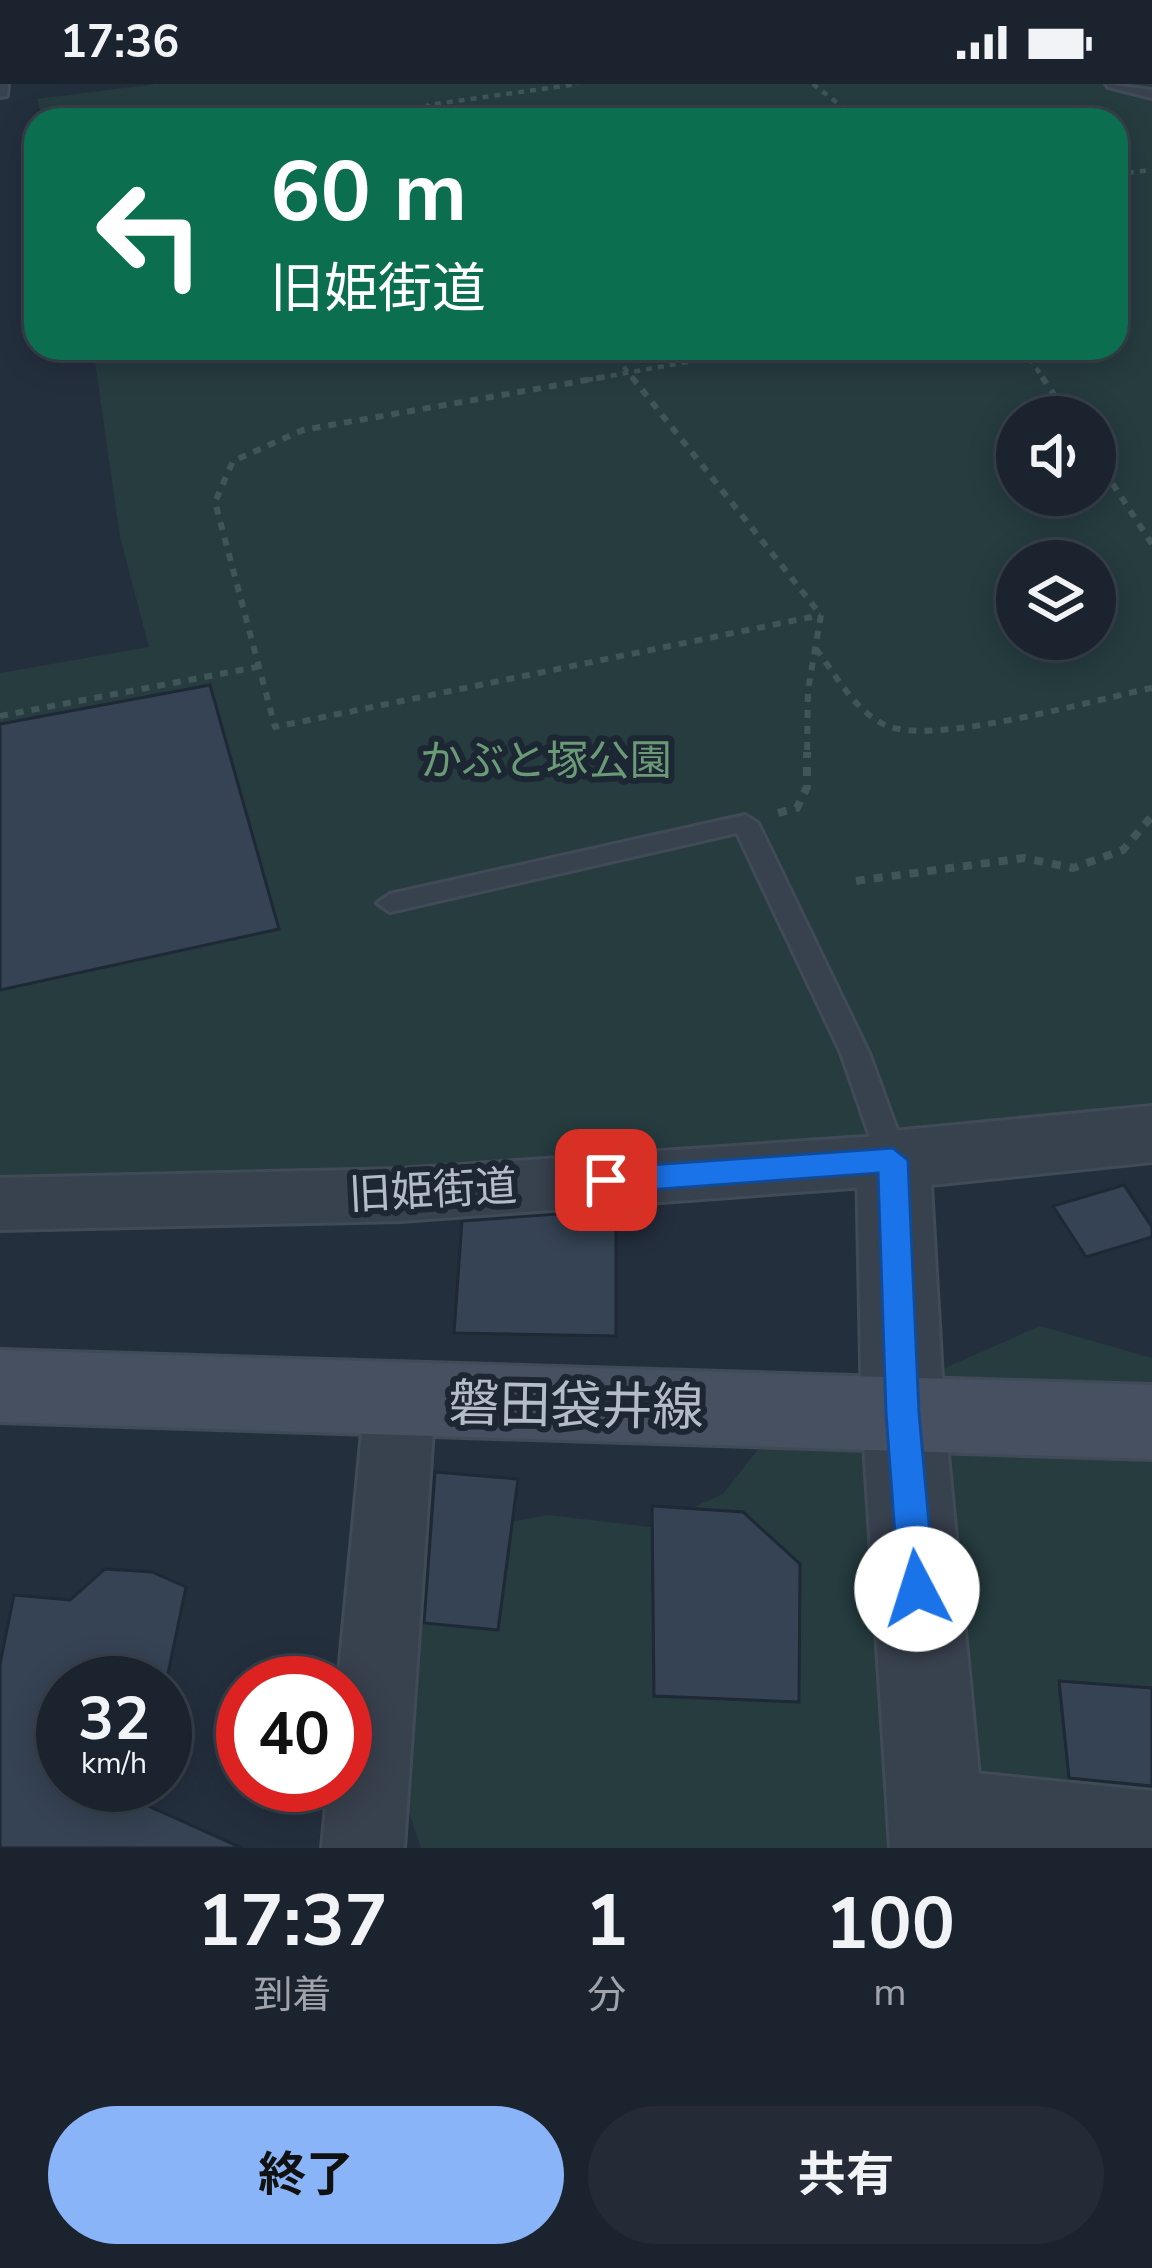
<!DOCTYPE html>
<html lang="ja">
<meta charset="utf-8">
<style>
body{margin:0;font-family:"Nunito Sans","Noto Sans JP",sans-serif;background:#242b36;color:#f1f3f6;height:100vh;display:flex;flex-direction:column;font-size:45px;white-space:nowrap}
*{box-sizing:border-box;margin:0}
p{font-size:39px;color:#a0a4aa}
.icon{flex:none;width:66px;height:66px;fill:none;stroke:currentColor;stroke-width:2;stroke-linecap:round;stroke-linejoin:round}
.map{position:relative;height:1764px;overflow:hidden}
.sheet{display:flex;flex-direction:column;background:#1b232e;flex:1}
.sheet>*{flex:none}
.top-card{position:absolute;left:24px;top:24px;width:1104px;height:252px;border-radius:36px;box-shadow:0 6px 30px #0003,0 0 0 3px #39404a;background:#0b6e4f;color:#fff;overflow:hidden}
.buttons{position:absolute;left:996px;top:312px;display:grid;gap:24px}
.buttons a{display:grid;place-items:center;width:120px;height:120px;border-radius:50%;background:#1b232e;box-shadow:0 6px 30px #0003,0 0 0 3px #39404a;font-size:60px}
.speed{position:absolute;left:36px;top:1572px;display:flex;gap:24px;font-size:60px;font-weight:700;text-align:center}
.speed>*{display:grid;place-content:center;width:156px;height:156px;border-radius:50%;background:#1b232e;box-shadow:0 6px 30px #0003,0 0 0 3px #39404a;line-height:1}
.speed small{font-size:30px;font-weight:400}
.speed .limit{border:18px solid #d22;background:#fff;color:#111}
.pin{position:absolute;display:grid;place-items:center;width:102px;height:102px;color:#fff;margin:-51px;border-radius:24px;box-shadow:0 6px 18px #0006}
.me{position:absolute;width:132px;margin:-66px;rotate:355deg;stroke-linejoin:round;filter:drop-shadow(0 0 9px #0008)}
.turn{display:flex;align-items:center;gap:42px;height:252px;padding:0 48px;font-size:54px}
.turn .icon{width:156px;height:156px;stroke-width:2.5}
.turn b{display:block;font-size:84px;line-height:102px}
.eta{display:flex;justify-content:space-evenly;align-items:center;height:204px;text-align:center}
.eta b{font-size:72px;font-weight:700;line-height:84px}
.cta{display:flex;gap:24px;margin-top:auto;padding:24px 48px}
.cta a{flex:1;height:138px;border-radius:72px;background:#8ab4f8;color:#111;font-size:48px;font-weight:700;line-height:138px;text-align:center}
.cta a+a{background:#242b36;color:#f1f3f6}
.status{display:flex;justify-content:space-between;align-items:center;height:84px;padding:0 60px;background:#1b232e;direction:ltr}
.status svg{height:33px;fill:currentColor}
.map>svg:first-child{display:block}
</style>
<div class="status"><b>17:36</b><svg viewBox="0 0 49 12"><path d="M0 12V9h3v3zM5 12V6h3v6zM10 12V3h3v9zM15 12V0h3v12zM26 1h20v11H26zM47 4h2v5h-2z"/></svg></div>
<div class="map">
<svg width="1152" height="1764" viewBox="0 0 1152 1764">
<rect width="100%" height="100%" fill="#242f3e"/>
<path fill="#263c3f" fill-rule="evenodd" d="M 155,0 L 1152,0 L 1152,1049 L 0,1138 L 0,589 L 149,563 L 120,453 L 93,264 L 1116,264 L 1116,36 L 43,36 L 37,15 ZM 1017,333 L 1095,333 L 1095,411 L 1017,411 ZM 1017,477 L 1095,477 L 1095,555 L 1017,555 Z
M 1040,1242 L 1152,1274 L 1152,1764 L 421,1764 L 360,1580 L 350,1467 L 548,1431 L 650,1443 L 723,1410 L 789,1326 L 936,1288 Z"/>
<path fill="#364354" stroke="#1f2835" stroke-width="3" d="M 210,601 L 279,845 L 0,906 L 0,640 Z
M 1124,1101 L 1152,1143 L 1152,1153 L 1086,1173 L 1053,1122 Z
M 570,1129 L 616,1130 L 616,1252 L 454,1249 L 462,1137 Z
M 435,1388 L 518,1395 L 498,1546 L 424,1539 Z
M 652,1422 L 743,1428 L 800,1480 L 799,1618 L 654,1612 Z
M 105,1485 L 152,1488 L 186,1503 L 166,1599 L 63,1599 L 63,1701 L 145,1701 L 142,1719 L 242,1764 L 0,1764 L 0,1580 L 14,1511 L 70,1516 Z
M 1059,1597 L 1152,1604 L 1152,1702 L 1069,1694 Z"/>
<g fill="none" stroke-linecap="round" stroke-linejoin="round">
<g stroke="#414a57" stroke-width="6">
<path id="service" d="M 0,0 L 8,0 L 7,12 L 0,13 Z
M 1106,0 L 1152,6 L 1152,14 L 1108,3 Z
M 745,731 L 758,739 L 869,969 L 908,1076 L 904,1084 L 893,1088 L 882,1084 L 878,1076 L 841,969 L 737,749 L 390,828 L 377,819 L 390,810 Z"/>
</g>
<g stroke="#414a57" stroke-width="6">
<path id="minor" d="M 893,1051 L 915,1058 L 924,1076 L 915,1094 L 893,1101 L 401,1137 L 0,1146 L 0,1094 L 401,1085 Z
M 400,1286 L 425,1295 L 435,1317 L 404,1764 L 322,1764 L 328,1701 L 345,1701 L 345,1599 L 338,1599 L 365,1317 L 375,1295 Z
M 935,1685 L 1152,1707 L 1152,1764 L 928,1764 L 906,1755 L 894,1726 L 906,1697 Z"/>
</g>
<g stroke="#414a57" stroke-width="6">
<path id="tertiary" d="M 1152,1022 L 1152,1078 L 931,1101 L 944,1329 L 986,1764 L 890,1764 L 862,1329 L 857,1076 L 867,1055 L 893,1047 Z"/>
</g>
<g stroke="#414a57" stroke-width="6">
<path id="secondary" d="M 0,1266 L 1152,1301 L 1152,1375 L 0,1338 Z"/>
</g>
<path stroke="#3f5557" stroke-width="4.5" stroke-dasharray="6 6" stroke-linecap="butt" d="M 813,0 L 859,36
M 436,36 L 428,21 L 578,0
M 1116,90 L 1152,86
M 609,264 L 634,296
M 1023,264 L 1044,296
M 587,296 L 765,264"/>
<path stroke="#3f5557" stroke-width="6" stroke-dasharray="8 8" stroke-linecap="butt" d="M 604,293 L 303,346 L 233,377 L 215,418 L 275,643 L 821,531
M 632,293 L 821,531 L 808,606 L 807,671
M 1042,293 L 1069,333
M 1095,373 L 1152,460
M 816,565 C 836,591 854,626 885,641 C 932,663 1097,615 1152,604
M 0,632 L 257,583"/>
<path stroke="#3f5557" stroke-width="8" stroke-dasharray="9 9" stroke-linecap="butt" d="M 778,729 L 797,724 L 807,703 L 807,668
M 856,797 L 1024,774 L 1073,784 L 1123,766 L 1152,732"/>
<use href="#service" fill="#38414e" fill-rule="evenodd"/>
<use href="#minor" fill="#38414e" fill-rule="evenodd"/>
<use href="#tertiary" fill="#38414e" fill-rule="evenodd"/>
<use href="#secondary" fill="#465061" fill-rule="evenodd"/>
</g>
<path fill="#1a73e8" stroke="#114b97" stroke-width="3" d="M 893,1064 L 908,1076 L 919,1329 L 935,1505 L 930,1518 L 917,1523 L 904,1518 L 899,1505 L 886,1329 L 878,1089 L 606,1109 L 591,1096 L 606,1084 Z"/>
<g text-anchor="middle" dominant-baseline="central" stroke-width="12" stroke-linejoin="round" paint-order="stroke">
<g font-size="42" fill="#6b9a76" stroke="#1d2633">
<text x="546" y="677">かぶと塚公園</text>
</g>
<g font-size="42" fill="#b4bcc9" stroke="#1d2633">
<text transform="translate(433 1107) rotate(-3)">旧姫街道</text>
</g>
<g font-size="51" fill="#b4bcc9" stroke="#1d2633">
<text transform="translate(576 1322) rotate(1)">磐田袋井線</text>
</g>
</g>
</svg>
<div class="buttons">
<a><svg class="icon" aria-label="sound" viewBox="0 0 24 24"><path d="M4 9h4l5-4v14l-5-4H4zM17 9q2 3 0 6"/></svg></a>
<a><svg class="icon" aria-label="layers" viewBox="0 0 24 24"><path d="M12 4l9 5-9 5-9-5zM3 14l9 5 9-5"/></svg></a>
</div>
<div class="speed"><div>32<small>km/h</small></div><div class="limit">40</div></div>
<div class="pin" style="left:606px;top:1096px;background:#d93025"><svg class="icon" aria-label="arrive" viewBox="0 0 24 24"><path d="M6 21V4h12l-3 4 3 4H6"/></svg></div>
<svg class="me" style="left:917px;top:1505px" viewBox="-20 -20 40 40"><circle r="19" fill="#fff"/><path d="M0-13L10 11 0 6-10 11z" fill="#1a73e8"/></svg>
<div class="top-card">
<div class="turn"><svg class="icon" aria-label="left" viewBox="0 0 24 24"><path d="M17 20v-9H6M10 6l-5 5 5 5"/></svg><div><b>60 m</b>旧姫街道</div></div>
</div>
</div>
<section class="sheet">
<div class="eta">
<div><b>17:37</b><p>到着</p></div>
<div><b>1</b><p>分</p></div>
<div><b>100</b><p>m</p></div>
</div>
<div class="cta"><a>終了</a><a>共有</a></div>
</section>
